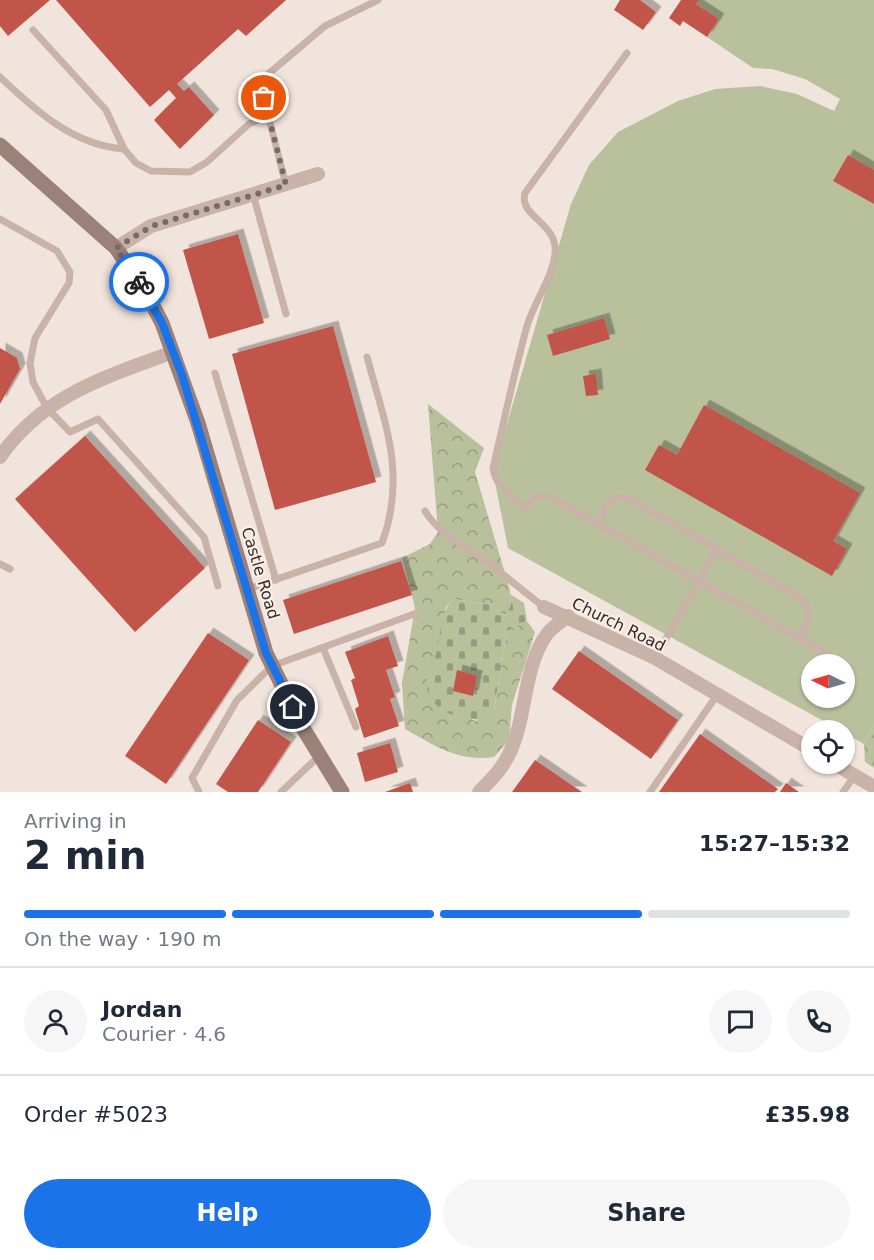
<!DOCTYPE html>
<meta charset="utf-8">
<style>
:root{--surface:#fff;--page:#f6f6f7;--text:#1f2937;--muted:#747a83;--line:#e0e1e3;--accent:#1a73e8}
body{margin:0;font-family:"DejaVu Sans",sans-serif;background:var(--page);color:var(--text);height:100vh;display:flex;flex-direction:column;font-size:22px;white-space:nowrap}
*{box-sizing:border-box;margin:0}
p{font-size:20px;color:var(--muted)}
.icon{flex:none;width:33px;height:33px;fill:none;stroke:currentColor;stroke-width:2;stroke-linecap:round;stroke-linejoin:round}
.map{position:relative;height:792px;overflow:hidden}
.drawer{display:flex;flex-direction:column;background:var(--surface);flex:1}
.drawer>*{flex:none}
.needle{width:39px;rotate:275deg}
.tools{position:absolute;left:801px;top:654px;display:grid;gap:12px}
.tools a{display:grid;place-items:center;width:54px;height:54px;border-radius:50%;background:var(--surface);box-shadow:0 2px 4px #0004;font-size:30px}
.pin{position:absolute;display:grid;place-items:center;width:51px;height:51px;color:#fff;margin:-26px;border:3px solid #fff;border-radius:50%;box-shadow:0 2px 6px #0007}
.courier{position:absolute;display:grid;place-items:center;width:60px;height:60px;margin:-30px;border:4px solid #1a73e8;border-radius:50%;background:#fff;color:#222;box-shadow:0 2px 8px #0007}
.overview em{font-style:normal;font-weight:700}
.overview div{display:flex;flex-direction:column-reverse}
.overview{display:flex;align-items:center;justify-content:space-between;height:102px;padding:0 24px}
h1{font-size:39px;font-weight:700;line-height:45px}
.bar{display:grid;grid-template-columns:repeat(4,1fr);gap:9px 6px;align-content:center;height:72px;padding:0 24px}
.bar i{height:8px;border-radius:4px;background:var(--line)}
.bar .active{background:var(--accent)}
.bar p{grid-column:span 4}
.line{display:flex;align-items:center;gap:15px;padding:0 24px;border-top:2px solid var(--line)}
.line div{flex:1}
.round{display:grid;place-items:center;flex:none;width:63px;height:63px;border-radius:32px;background:var(--page)}
.action{display:flex;gap:12px;margin-top:auto;padding:12px 24px}
.action a{flex:1;height:69px;border-radius:36px;background:var(--accent);color:#fff;font-size:24px;font-weight:700;line-height:69px;text-align:center}
.action a+a{background:var(--page);color:var(--text)}
.map>svg:first-child{display:block}
.green{fill:#b9c09c;fill-rule:evenodd}
.forest{fill:url(#forest-crowns)}
.cemetery{fill:url(#cemetery-stones)}
.building{fill:#c25449;filter:url(#shadow)}
.lines{fill:none;stroke-linecap:round;stroke-linejoin:round}
.service{stroke:#c9b2a8;stroke-width:7}
.minor{stroke:#c9b2a8;stroke-width:14}
.secondary{stroke:#9c8179;stroke-width:15}
.done{stroke:#776b67;stroke-width:6;stroke-dasharray:0 10.8}
.route{stroke:#1a73e8;stroke-width:8}
.labels{text-anchor:middle;stroke-width:4.5;stroke-linejoin:round;paint-order:stroke}
.street-label{font-size:16px;fill:#362a28;stroke:#f9efe8}
</style>
<div class="map">
<svg width="874" height="792" viewBox="0 0 874 792">
<defs>
<pattern id="forest-crowns" width="20" height="18" patternUnits="userSpaceOnUse" patternTransform="scale(1.5)"><rect width="20" height="18" fill="#b9c09c"/><path d="M2 6a3 3 0 1 1 6 0M12 15a3 3 0 1 1 6 0" fill="none" stroke="#979c7f"/></pattern>
<pattern id="cemetery-stones" width="16" height="16" patternUnits="userSpaceOnUse" patternTransform="scale(1.5)"><rect width="16" height="16" fill="#b9c09c"/><path d="M2 7V4a2 2 0 0 1 4 0v3zM10 15v-3a2 2 0 0 1 4 0v3z" fill="#979c7f"/></pattern>
<filter id="shadow"><feDropShadow dx="5.5" dy="-5.5" stdDeviation="0" flood-color="#0004"/></filter>
</defs>
<rect width="100%" height="100%" fill="#f1e4dc"/>
<!-- green -->
<path class="green" d="M699,0H874V724L864,744L845,733L844,730H840L508,548L493,472L571,204L589,165L618,132L678,101L715,89L760,86L797,94L834,111L840,99L805,79L772,69L753,68L707,37L719,19L696,4ZM812,664H844V698H812Z"/>
<!-- forest -->
<g class="forest">
<path d="M428,404L484,448L475,472L510,590L511,605L505,616L493,605L453,599L446,607L437,654L427,680L441,709L476,721L494,710L507,631L527,621L535,632L512,705L509,740L494,757C458,762 435,746 405,729L402,683L415,608L402,558L430,544L438,532Z"/>
<path d="M874,724V768L865,762L864,744Z"/>
</g>
<!-- cemetery -->
<path class="cemetery" d="M510,594L524,603L527,621L507,631L494,710L489,718C466,724 425,711 427,682C428,671 435,661 437,651C441,633 440,613 453,599L493,605L505,616L511,605Z"/>
<!-- building -->
<g class="building">
<path d="M0,0H50L8,36L0,26Z"/>
<path d="M56,0H286L246,36L238,29L177,84L184,91L189,87L214,115L180,149L154,120L176,98L169,90L150,107Z"/>
<path d="M620,0H640L656,12L643,30L614,10Z"/>
<path d="M681,0H699L696,4L719,19L707,37L683,21L680,26L669,18Z"/>
<path d="M848,155L874,170V204L833,181Z"/>
<path d="M238,234L264,323L209,339L183,250Z"/>
<path d="M604,318L610,339L553,356L547,335Z"/>
<path d="M333,326L376,482L275,510L232,354Z"/>
<path d="M0,348L17,358L20,369L0,404Z"/>
<path d="M596,374L598,395L586,396L583,376Z"/>
<path d="M704,405L860,493L833,541L847,549L832,576L645,470L659,445L677,455Z"/>
<path d="M85,436L205,568L135,632L15,499Z"/>
<path d="M401,561L412,595L294,634L283,600Z"/>
<path d="M208,633L249,660L166,784L125,756Z"/>
<path d="M388,636L398,666L386,670L395,697L390,699L399,726L364,738L355,709L359,706L351,680L355,678L345,652Z"/>
<path d="M579,651L678,720L651,759L552,689Z"/>
<path d="M457,670L477,676L473,696L453,691Z"/>
<path d="M258,720L291,742L258,792H228L216,784Z"/>
<path d="M700,734L778,789L775,792H659Z"/>
<path d="M390,743L398,772L365,782L357,753Z"/>
<path d="M535,760L582,792H512Z"/>
<path d="M410,783L413,792H385Z"/>
<path d="M786,783L799,792H780Z"/>
</g>
<g class="lines">
<!-- service -->
<g class="service">
<path d="M33,30L106,110L124,149L136,163L151,171L190,172L207,162L249,124L268,115L286,185"/>
<path d="M627,53L525,193C518,217 559,223 555,254C552,279 534,302 527,326C514,373 504,421 493,468C495,487 513,497 526,508L535,497L549,496L850,667"/>
<path d="M0,77C36,111 73,145 124,149"/>
<path d="M268,115L260,81L325,26L378,0"/>
<path d="M253,194L286,314"/>
<path d="M0,219L57,251L70,272L69,283L35,338L30,363L33,382L47,408L70,432L98,419L204,537L218,586"/>
<path d="M215,373L276,580"/>
<path d="M425,511C439,534 461,543 482,558C503,574 523,591 544,607"/>
<path d="M598,524C605,511 609,493 627,497L803,599C815,612 806,624 799,638"/>
<path d="M0,564L10,569"/>
<path d="M248,589L382,543C407,474 385,424 367,357"/>
<path d="M323,648L356,727"/>
<path d="M655,658L717,549"/>
<path d="M199,792L192,778L237,700L272,666L414,614"/>
<path d="M281,792L319,756"/>
<path d="M650,792L717,695"/>
<path d="M843,792L855,775"/>
</g>
<!-- minor -->
<g class="minor">
<path d="M116,248L151,226L318,174"/>
<path d="M0,457C43,395 106,377 173,352"/>
<path d="M544,607L655,658L812,750"/>
<path d="M835,764L874,787"/>
<path d="M479,792C491,780 503,768 510,752C527,716 523,667 547,634C552,627 561,622 568,616"/>
</g>
<!-- secondary -->
<path class="secondary" d="M0,145L116,248L143,287L162,323L198,423L266,653L303,728L342,792"/>
</g>
<g class="lines">
<!-- done -->
<path class="done" d="M139,282L116,248L152,226L286,185L264,98"/>
<!-- route -->
<path class="route" d="M139,282L162,323L182,375L266,653L293,707"/>
</g>
<g class="labels">
<!-- street labels -->
<g class="street-label">
<text transform="translate(261 573) rotate(73)" y="6">Castle Road</text>
<text transform="translate(619 624) rotate(26)" y="6">Church Road</text>
</g>
</g>
</svg>
<div class="tools">
<a><svg class="needle" viewBox="-14 -14 28 28"><path d="M0-13l5 13h-10z" fill="#e53935"/><path d="M0 13l5-13h-10z" fill="#747a83"/></svg></a>
<a><svg class="icon" aria-label="locate" viewBox="0 0 24 24"><circle cx="12" cy="12" r="6"/><path d="M12 2v4M12 18v4M2 12h4M18 12h4"/></svg></a>
</div>
<div class="pin" style="left:264px;top:98px;background:#ea580c"><svg class="icon" aria-label="bag" viewBox="0 0 24 24"><path d="M5 8h14l-1 12H6zM9 8a3 3 0 0 1 6 0"/></svg></div>
<div class="pin" style="left:293px;top:707px;background:#1f2937"><svg class="icon" aria-label="home" viewBox="0 0 24 24"><path d="M3 11l9-7 9 7M6 9v11h12V9"/></svg></div>
<div class="courier" style="left:139px;top:282px"><svg class="icon" aria-label="bike" viewBox="0 0 24 24"><circle cx="6" cy="16" r="4"/><circle cx="18" cy="16" r="4"/><path d="M6 16l4-8h5l3 8M10 8l3 8H6M13 5h3"/></svg></div>
</div>
<section class="drawer">
<div class="overview"><div><h1>2 min</h1><p>Arriving in</p></div><em>15:27–15:32</em></div>
<div class="bar"><i class="active"></i><i class="active"></i><i class="active"></i><i></i><p>On the way · 190 m</p></div>
<div class="line" style="height:108px"><a class="round"><svg class="icon" aria-label="person" viewBox="0 0 24 24"><circle cx="12" cy="8" r="4"/><path d="M4 21q1-7 8-7t8 7"/></svg></a><div><b>Jordan</b><p>Courier · 4.6</p></div><a class="round"><svg class="icon" aria-label="chat" viewBox="0 0 24 24"><path d="M4 5h16v11H9l-5 4z"/></svg></a><a class="round"><svg class="icon" aria-label="phone" viewBox="0 0 24 24"><path d="M5 4h4l2 5-3 2q2 4 5 5l2-3 5 2v4C11 20 4 13 5 4z"/></svg></a></div>
<div class="line" style="height:78px"><div>Order #5023</div><b>£35.98</b></div>
<div class="action"><a>Help</a><a>Share</a></div>
</section>
